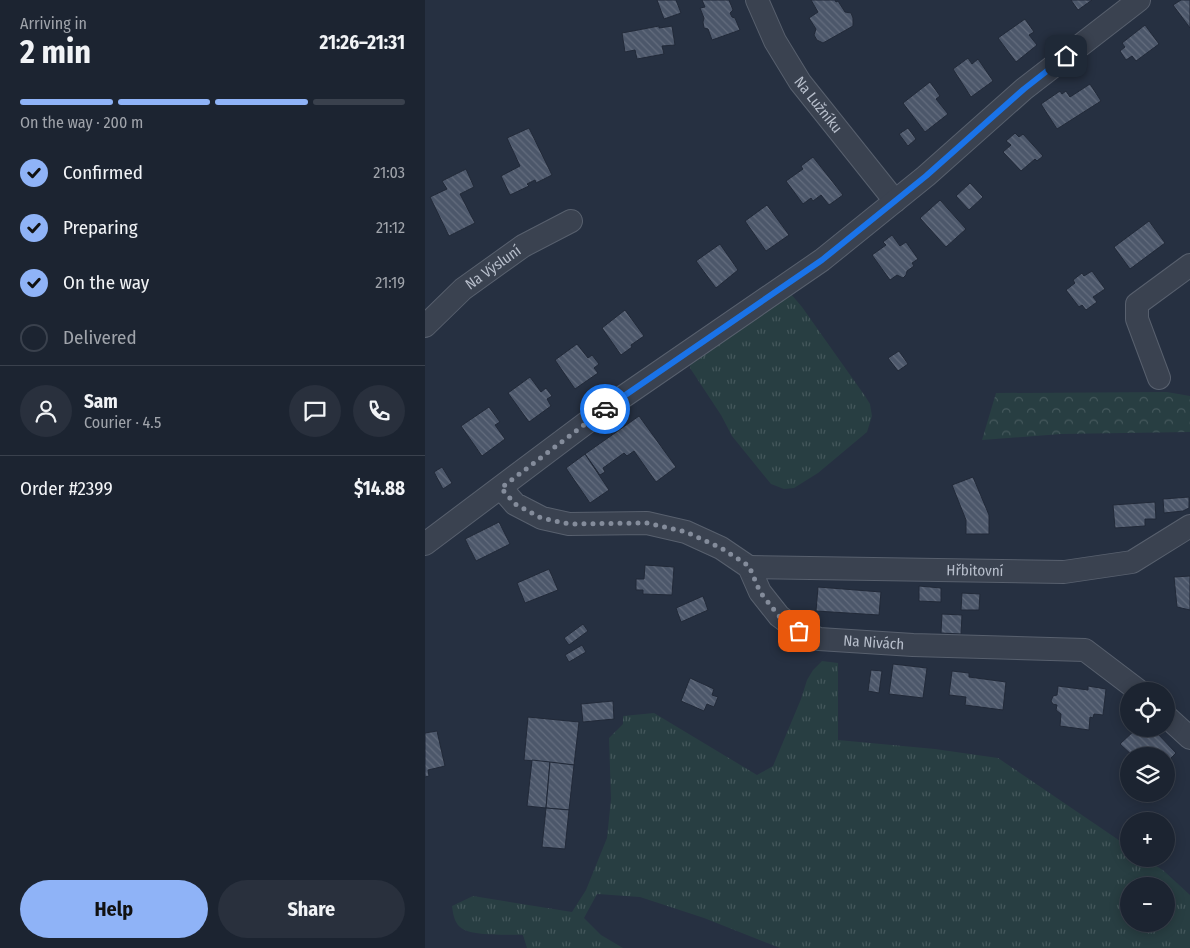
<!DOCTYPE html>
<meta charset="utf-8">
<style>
:root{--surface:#1c2431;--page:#29303d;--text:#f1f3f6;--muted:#a0a4ab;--line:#3a414d;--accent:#8fb3f7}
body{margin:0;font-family:"Fira Sans Condensed",sans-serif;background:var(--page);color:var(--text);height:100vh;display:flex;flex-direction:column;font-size:19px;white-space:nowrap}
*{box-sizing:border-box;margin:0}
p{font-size:16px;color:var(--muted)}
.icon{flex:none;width:28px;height:28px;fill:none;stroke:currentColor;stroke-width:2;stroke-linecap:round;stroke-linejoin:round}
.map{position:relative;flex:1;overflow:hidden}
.sheet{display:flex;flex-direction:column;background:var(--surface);width:425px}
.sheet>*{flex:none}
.tools{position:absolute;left:695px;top:682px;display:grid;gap:10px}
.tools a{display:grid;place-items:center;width:55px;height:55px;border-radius:50%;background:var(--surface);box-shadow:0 2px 12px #0003,0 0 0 1px var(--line);font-size:25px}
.pin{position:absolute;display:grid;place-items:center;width:42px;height:42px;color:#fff;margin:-21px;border-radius:10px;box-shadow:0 2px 8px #0006}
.courier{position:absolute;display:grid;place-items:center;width:50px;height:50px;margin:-25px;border:4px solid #1a73e8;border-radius:50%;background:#fff;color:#222;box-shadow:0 1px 6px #0007}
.head em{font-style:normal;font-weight:700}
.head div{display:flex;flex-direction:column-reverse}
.head{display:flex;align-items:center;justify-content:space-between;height:85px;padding:0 20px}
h1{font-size:32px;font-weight:700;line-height:38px}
.bar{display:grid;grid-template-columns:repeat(4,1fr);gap:8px 5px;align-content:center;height:60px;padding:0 20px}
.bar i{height:6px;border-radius:4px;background:var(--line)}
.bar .active{background:var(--accent)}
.bar p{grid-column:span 4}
.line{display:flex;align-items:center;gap:12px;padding:0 20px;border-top:1px solid var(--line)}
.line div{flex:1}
.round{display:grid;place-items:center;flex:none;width:52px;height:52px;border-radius:26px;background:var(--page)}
ol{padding:0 20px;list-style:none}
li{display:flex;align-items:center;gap:15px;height:55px}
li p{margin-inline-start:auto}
li .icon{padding:5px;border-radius:50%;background:var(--accent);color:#111;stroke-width:4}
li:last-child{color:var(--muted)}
li i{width:28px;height:28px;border:2px solid var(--line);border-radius:50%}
.cta{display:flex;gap:10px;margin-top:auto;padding:10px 20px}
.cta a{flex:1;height:58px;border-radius:30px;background:var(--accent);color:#111;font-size:20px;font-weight:700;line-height:58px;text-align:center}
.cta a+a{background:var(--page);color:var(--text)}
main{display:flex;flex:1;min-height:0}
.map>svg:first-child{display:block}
.grass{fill:url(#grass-tufts);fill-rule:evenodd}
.forest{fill:url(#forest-crowns)}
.building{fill:url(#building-back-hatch);stroke:#212938}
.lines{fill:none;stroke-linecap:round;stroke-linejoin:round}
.street-casing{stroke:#58606e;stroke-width:24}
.street{stroke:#3a4250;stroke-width:22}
.done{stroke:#848c9b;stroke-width:5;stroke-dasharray:0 9}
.route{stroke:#1a73e8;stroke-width:6}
.labels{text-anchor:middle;stroke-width:4.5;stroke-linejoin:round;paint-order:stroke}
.street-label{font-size:15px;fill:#b7becb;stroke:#1f2736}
</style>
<main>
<section class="sheet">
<div class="head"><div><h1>2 min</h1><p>Arriving in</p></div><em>21:26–21:31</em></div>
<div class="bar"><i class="active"></i><i class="active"></i><i class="active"></i><i></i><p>On the way · 200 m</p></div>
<ol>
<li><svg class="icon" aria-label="check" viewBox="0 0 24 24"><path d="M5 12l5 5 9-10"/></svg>Confirmed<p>21:03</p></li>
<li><svg class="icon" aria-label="check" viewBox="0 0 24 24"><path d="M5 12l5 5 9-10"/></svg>Preparing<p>21:12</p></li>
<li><svg class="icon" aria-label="check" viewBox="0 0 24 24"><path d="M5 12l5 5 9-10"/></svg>On the way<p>21:19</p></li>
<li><i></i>Delivered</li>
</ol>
<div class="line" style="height:90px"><a class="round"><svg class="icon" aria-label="person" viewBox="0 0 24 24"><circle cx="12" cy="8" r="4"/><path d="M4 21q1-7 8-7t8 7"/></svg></a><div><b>Sam</b><p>Courier · 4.5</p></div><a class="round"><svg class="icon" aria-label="chat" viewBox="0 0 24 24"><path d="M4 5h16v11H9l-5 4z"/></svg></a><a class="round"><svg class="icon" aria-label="phone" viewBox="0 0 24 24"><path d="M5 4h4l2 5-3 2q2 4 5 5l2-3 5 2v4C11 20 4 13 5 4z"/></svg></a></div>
<div class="line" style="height:65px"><div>Order #2399</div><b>$14.88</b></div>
<div class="cta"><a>Help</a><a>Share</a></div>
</section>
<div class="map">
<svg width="765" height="948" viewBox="0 0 765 948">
<defs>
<pattern id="grass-tufts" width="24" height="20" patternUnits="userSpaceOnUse" patternTransform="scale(1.25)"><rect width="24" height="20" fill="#283e42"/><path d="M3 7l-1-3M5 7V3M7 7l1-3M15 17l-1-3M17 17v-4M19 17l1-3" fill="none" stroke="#45585c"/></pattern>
<pattern id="forest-crowns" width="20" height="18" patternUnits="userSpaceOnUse" patternTransform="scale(1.25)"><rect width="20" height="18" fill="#283e42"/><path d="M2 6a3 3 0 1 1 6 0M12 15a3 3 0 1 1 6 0" fill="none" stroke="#45585c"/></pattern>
<pattern id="building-back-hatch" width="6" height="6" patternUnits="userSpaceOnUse" patternTransform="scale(1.25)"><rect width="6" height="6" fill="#4c576a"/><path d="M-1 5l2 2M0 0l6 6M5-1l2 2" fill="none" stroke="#646d7e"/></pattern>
</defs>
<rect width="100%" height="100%" fill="#263041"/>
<!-- grass -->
<g class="grass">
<path d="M366,294L377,307L440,396L445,404L447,416L442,432L393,473L369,488L359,489L346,484L307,436L296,415L265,368V363Z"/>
<path d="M397,661L413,663V740L510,749L573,758L704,847V859H721L739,871L765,895V948H355L279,918L215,897L172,894L159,918L176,935L198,948H102L98,935C83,934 45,937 35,927C29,922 28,913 27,906L48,896L147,912L161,890L182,838L186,799L184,738L198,724V716L229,713L332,775L348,766L376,699L382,680L388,670ZM704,886H741V924H704Z"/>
</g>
<!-- forest -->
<path class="forest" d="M742,392L765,396V432L636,434L557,440L571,393Z"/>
<!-- building -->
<g class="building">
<path d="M232,0H251L256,13L239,19Z"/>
<path d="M277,0H304L308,10L305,13L307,17L310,18L315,30L287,40L283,29L279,28L278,22L279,18L275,8L280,7Z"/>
<path d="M386,0H410L411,2L413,1L420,12L426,13L428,18V26L398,43L392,40L389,35L391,29L384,18L393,12Z"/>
<path d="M646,0H667L653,10Z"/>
<path d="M756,0H765V28L748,5Z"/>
<path d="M600,19L609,32L604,35L612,45L591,62L573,38Z"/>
<path d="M720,25L734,44L711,61L707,56L701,60L695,51L700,47L697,43Z"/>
<path d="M234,26V28L247,26L250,45L237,46L239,54L212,59L210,50L200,52L197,33Z"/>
<path d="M543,58L547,64L553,59L568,81L546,97L528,69Z"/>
<path d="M505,82L515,96L511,99L523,114L500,132L478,103Z"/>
<path d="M665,84L676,101L632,129L616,104L635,91L637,94L641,91L645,97Z"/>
<path d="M104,128L127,175L111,183L110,180L102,184L104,186L85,195L76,176L95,166L82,138Z"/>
<path d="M483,128L491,139L483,146L474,134Z"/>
<path d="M590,133L594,137L598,134L618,156L612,161L610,159L596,171L578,152L586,145L581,141Z"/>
<path d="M388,157L418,195L404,205L396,195L388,201L386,198L378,204L361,181L378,169L376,166Z"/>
<path d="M41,169L49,187L35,194L50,223L24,236L5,197L22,189L17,181Z"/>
<path d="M545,183L558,197L544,210L531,196Z"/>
<path d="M515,200L541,229L521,247L495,218Z"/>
<path d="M342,205L364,235L341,251L320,221Z"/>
<path d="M724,221L740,243L705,269L689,247Z"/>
<path d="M467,235L475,246L481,242L493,259L487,263L489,266L482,271L481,275L478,278L472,275L465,280L447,255L461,245L458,242Z"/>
<path d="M295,244L313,270L291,288L271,261Z"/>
<path d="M667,271L680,289L668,297L672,302L661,310L657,305L654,307L641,290L650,283L648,280L657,273L659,276Z"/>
<path d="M200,310L219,336L206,345L207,347L196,355L177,328Z"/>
<path d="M152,344L163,358L167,355L174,364L169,368L173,373L150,389L130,360Z"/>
<path d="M474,351L483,364L473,371L463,358Z"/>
<path d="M105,377L116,392L121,388L127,396L122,399L126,406L104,422L83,393Z"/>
<path d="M64,407L75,422L70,425L80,439L57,456L36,426Z"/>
<path d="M214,416L251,467L231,482L209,451L202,456L199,453L178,468L180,472L175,475L160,454Z"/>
<path d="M160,454L184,490L165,503L141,468Z"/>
<path d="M17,467L27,483L18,489L9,472Z"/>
<path d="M548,477L564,515V534H541V520L527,485Z"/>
<path d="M764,497V508L758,511L739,513L738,499Z"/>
<path d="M730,502L731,519H720V526L690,528L688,505Z"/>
<path d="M74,522L85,544L51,561L40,539Z"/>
<path d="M220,565L249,567L247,595L218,594V590H211V579H219Z"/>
<path d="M124,569L133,590L100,603L92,583Z"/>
<path d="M765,576V610L752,607L749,577Z"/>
<path d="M494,586L516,588V602L494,601Z"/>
<path d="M393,587L456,592L454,615L391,611Z"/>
<path d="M537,593L555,594L554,610H536Z"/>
<path d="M278,596L283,610L256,622L251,608Z"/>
<path d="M517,614L537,615L536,634L516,633Z"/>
<path d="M158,624L163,631L144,645L139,638Z"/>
<path d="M157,645L161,652L144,662L140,655Z"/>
<path d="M468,664L502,668L498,698L464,694Z"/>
<path d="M446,670L457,671L454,693L443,691Z"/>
<path d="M527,671L544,673V677L581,682L578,710L540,705L541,697L524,695Z"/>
<path d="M265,678L289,689L287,695L293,697L289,707L282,704L279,711L256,701Z"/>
<path d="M633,686L663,690V686L681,689L678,715L669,714L668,718L665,717L664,730L635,726L636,714L631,710L632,705L628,704L626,701L628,696L632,695Z"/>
<path d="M188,701L189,719L158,722L156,704Z"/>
<path d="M103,717L154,722L149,765L99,760Z"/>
<path d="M711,729H722L729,735L731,732L751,753L746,758V763L743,766H741V756H718L716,755L715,756H708L695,744Z"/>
<path d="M12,731L20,766L3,770L4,776L0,777V733Z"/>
<path d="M107,760L125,762L121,808L102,806Z"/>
<path d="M125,762L149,765L144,810L121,808Z"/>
<path d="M121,808L144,810L140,849L117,847Z"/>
</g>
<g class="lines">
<!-- street casing -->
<g class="street-casing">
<g id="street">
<path id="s1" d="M332,0L350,41L375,82L470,201"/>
<path id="s2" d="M0,326L38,289L98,246L146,221"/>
<path d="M734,378L712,319V304L765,265"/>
<path id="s3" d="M76,488L90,504L117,518L144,524L222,523L261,532L296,548L324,567L335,592L354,616L374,631L394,639L488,645L660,650L714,691"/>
<path d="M0,544L173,414L397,260L501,176L599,89L714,0"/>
<path id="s4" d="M324,567L639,572L707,562L765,526"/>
<path d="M741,716L765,738"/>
</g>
</g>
<!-- street -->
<use href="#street" class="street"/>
</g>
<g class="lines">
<!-- done -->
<path class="done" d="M180,409L76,488L90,504L116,518L144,524L222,523L261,532L296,548L324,566L335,592L354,616L374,631"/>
<!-- route -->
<path class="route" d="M180,409L397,260L501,176L599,89L641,56"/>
</g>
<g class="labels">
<!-- street labels -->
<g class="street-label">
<text dy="5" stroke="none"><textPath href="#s1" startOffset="122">Na Lužníku</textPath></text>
<text dy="5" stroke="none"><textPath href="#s2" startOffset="90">Na Výsluní</textPath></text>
<text dy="5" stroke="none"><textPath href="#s4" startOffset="226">Hřbitovní</textPath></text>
<text dy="5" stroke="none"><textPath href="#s3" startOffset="429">Na Nivách</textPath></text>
</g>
</g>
</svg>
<div class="tools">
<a><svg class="icon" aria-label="locate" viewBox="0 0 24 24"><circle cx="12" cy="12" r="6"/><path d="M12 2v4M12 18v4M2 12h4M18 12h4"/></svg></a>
<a><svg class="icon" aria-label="layers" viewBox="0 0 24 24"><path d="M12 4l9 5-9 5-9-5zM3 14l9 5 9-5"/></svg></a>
<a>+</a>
<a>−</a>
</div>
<div class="pin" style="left:374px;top:631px;background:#ea580c"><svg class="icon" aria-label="bag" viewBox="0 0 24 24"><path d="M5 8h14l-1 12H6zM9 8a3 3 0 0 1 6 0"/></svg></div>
<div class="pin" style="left:641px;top:56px;background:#1f2937"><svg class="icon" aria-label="home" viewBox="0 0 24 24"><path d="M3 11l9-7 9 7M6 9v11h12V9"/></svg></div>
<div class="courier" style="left:180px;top:409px"><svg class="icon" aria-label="car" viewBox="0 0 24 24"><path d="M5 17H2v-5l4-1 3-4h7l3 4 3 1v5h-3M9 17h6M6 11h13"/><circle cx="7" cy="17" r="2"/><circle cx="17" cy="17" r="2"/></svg></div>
</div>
</main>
